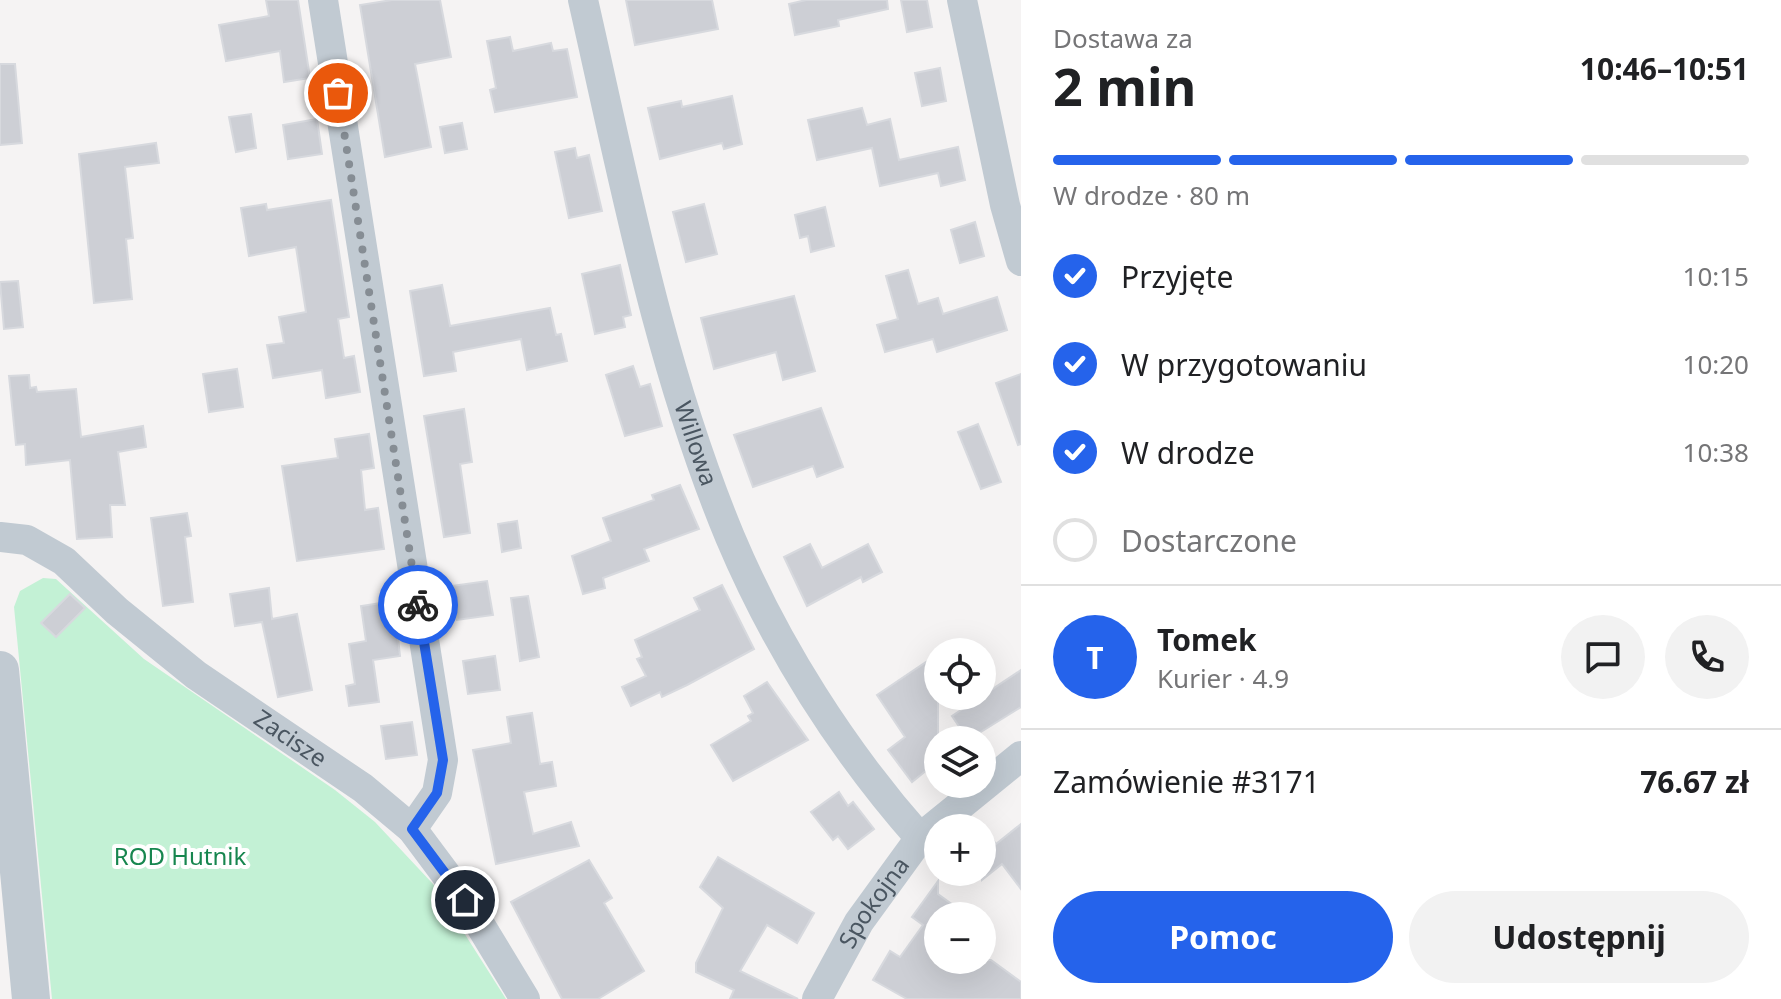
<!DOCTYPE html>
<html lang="pl">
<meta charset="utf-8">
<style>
:root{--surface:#fff;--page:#f2f2f2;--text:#202124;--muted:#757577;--line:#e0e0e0;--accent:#2563eb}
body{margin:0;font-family:"Noto Sans",sans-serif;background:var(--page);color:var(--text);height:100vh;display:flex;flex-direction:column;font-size:30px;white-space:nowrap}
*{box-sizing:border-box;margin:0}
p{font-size:26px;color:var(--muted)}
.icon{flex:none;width:44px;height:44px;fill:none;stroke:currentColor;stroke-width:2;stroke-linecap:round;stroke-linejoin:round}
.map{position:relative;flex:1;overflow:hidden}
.panel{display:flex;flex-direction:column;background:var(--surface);width:760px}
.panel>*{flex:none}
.tools{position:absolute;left:924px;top:638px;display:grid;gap:16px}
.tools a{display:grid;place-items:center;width:72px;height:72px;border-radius:50%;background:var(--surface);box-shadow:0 8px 32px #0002;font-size:40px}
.pin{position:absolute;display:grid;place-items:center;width:68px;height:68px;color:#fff;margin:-34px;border:4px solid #fff;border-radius:50%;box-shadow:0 2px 8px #0007}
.courier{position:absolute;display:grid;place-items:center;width:80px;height:80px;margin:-40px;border:6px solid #2563eb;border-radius:50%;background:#fff;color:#222;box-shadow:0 2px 10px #0007}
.head em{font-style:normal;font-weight:700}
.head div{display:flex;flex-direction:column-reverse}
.head{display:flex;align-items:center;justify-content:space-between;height:136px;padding:0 32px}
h1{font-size:52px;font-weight:700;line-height:60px}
.bar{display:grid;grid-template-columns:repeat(4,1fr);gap:12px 8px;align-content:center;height:96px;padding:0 32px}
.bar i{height:10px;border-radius:6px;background:var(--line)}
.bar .active{background:var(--accent)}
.bar p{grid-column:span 4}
.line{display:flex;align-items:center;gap:20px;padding:0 32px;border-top:2px solid var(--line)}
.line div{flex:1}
.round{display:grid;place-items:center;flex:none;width:84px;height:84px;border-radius:42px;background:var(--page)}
ol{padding:0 32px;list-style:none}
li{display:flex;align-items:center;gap:24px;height:88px}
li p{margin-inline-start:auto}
li .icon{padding:8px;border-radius:50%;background:var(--accent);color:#fff;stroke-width:4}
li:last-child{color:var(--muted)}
li i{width:44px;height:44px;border:4px solid var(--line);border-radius:50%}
.primary-button{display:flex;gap:16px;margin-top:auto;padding:16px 32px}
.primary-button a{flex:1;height:92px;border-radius:48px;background:var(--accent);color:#fff;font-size:32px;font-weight:700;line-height:92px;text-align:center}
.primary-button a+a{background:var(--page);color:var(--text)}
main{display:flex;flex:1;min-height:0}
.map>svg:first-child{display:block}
.green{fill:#c3f1d5}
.building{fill:#cdcfd5;stroke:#d7d9de;stroke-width:2}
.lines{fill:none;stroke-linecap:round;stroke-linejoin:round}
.minor{stroke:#c1cad2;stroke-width:30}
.tertiary{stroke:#c1cad2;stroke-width:38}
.done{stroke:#868d94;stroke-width:8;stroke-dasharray:0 14.4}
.route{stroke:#2563eb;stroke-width:10}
.labels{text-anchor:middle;stroke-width:8;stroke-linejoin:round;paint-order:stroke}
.street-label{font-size:24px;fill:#4a5661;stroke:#fff}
.park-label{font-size:24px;fill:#17864f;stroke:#fff}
</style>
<main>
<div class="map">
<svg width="1021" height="999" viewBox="0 0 1021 999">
<rect width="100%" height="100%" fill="#f5f3f3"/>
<!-- green -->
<path class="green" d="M43,578L56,579L144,659L335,790L375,822L433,884L506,999H52L14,607L20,591Z"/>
<!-- building -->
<g class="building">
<path d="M266,0H298L310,78L284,82L280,51L226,61L219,25L269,16Z"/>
<path d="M392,0H440L451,57L415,64L431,147L385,157L360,5Z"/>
<path d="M626,0H712L718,29L635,45Z"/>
<path d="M806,0H887L888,9L838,20L839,26L795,35L789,4Z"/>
<path d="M901,0H927L932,27L907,32Z"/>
<path d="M510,37L513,51L551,43L553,51L567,49L577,97L495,112L490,90L496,88L487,41Z"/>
<path d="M0,64H15L22,143L0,145Z"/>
<path d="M940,68L946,101L922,106L915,73Z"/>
<path d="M732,96L742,144L724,149L722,143L660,159L648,108L681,101L682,107Z"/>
<path d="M862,108L867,125L890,119L899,160L958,147L965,180L941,186L938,173L880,186L872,148L817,160L808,120Z"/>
<path d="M251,114L256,148L236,152L229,117Z"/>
<path d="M317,119L322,154L288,159L283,125Z"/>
<path d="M462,123L467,149L445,153L440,127Z"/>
<path d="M156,143L159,163L125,167L133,238L126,239L132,299L94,303L79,154Z"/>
<path d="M575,148L577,158L589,155L602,211L569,218L555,152Z"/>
<path d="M331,200L349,317L338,319L344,358L354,356L360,392L326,398L322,370L273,378L267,345L284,343L279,317L306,312L296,247L249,256L241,208L266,204L267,210Z"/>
<path d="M704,204L717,254L686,262L673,212Z"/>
<path d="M825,207L834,246L811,252L808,236L800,238L795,215Z"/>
<path d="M975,222L984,256L960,263L951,230Z"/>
<path d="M620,265L631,315L623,317L625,327L595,334L582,274Z"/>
<path d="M908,270L918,304L938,298L943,314L997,297L1007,330L937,352L933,339L885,352L877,325L898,319L886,276Z"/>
<path d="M18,281L23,327L4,329L0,282Z"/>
<path d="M442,285L450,326L550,308L556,335L561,334L567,361L527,370L521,339L453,352L456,371L424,376L410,291Z"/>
<path d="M794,296L815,371L783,380L776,352L714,369L701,318Z"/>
<path d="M633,366L640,387L650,384L662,426L625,436L606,375Z"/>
<path d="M237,369L243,407L209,412L203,374Z"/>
<path d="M1021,374V444L1018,445L996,383Z"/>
<path d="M29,375L30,388L36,387L37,392L76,389L81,437L143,426L146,447L118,452L125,505H110L112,537L77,539L70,460L26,465L25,444L16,445L9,376Z"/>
<path d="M821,408L843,467L817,477L813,466L753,487L734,435Z"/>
<path d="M464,409L472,462L460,464L470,533L444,537L424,416Z"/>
<path d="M978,424L1001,482L981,489L958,432Z"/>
<path d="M369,434L374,468L361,470L365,510L378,508L384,549L297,561L282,466L338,458L335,439Z"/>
<path d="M680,485L699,529L644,549L649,561L603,578L605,588L583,594L572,556L611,541L603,518L654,500L652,495Z"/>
<path d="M187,513L191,536L185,537L193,602L163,606L151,518Z"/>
<path d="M517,521L521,548L502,552L498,524Z"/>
<path d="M810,544L822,568L868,544L882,572L863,582L861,577L807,606L784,557Z"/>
<path d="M487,581L493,615L457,620L451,586Z"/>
<path d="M722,585L754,649L687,685L662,697L660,692L631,706L622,687L646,676L637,659L642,657L635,640L700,610L694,598Z"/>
<path d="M269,588L272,619L297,614L312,690L278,697L262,622L235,626L230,594Z"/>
<path d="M70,594L85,608L56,637L41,623Z"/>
<path d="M528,596L539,657L520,661L511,598Z"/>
<path d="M394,601L400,656L373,660L379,702L349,706L346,686L355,684L349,644L366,641L361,606Z"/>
<path d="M938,654V761L912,782L888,750L905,737L877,695Z"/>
<path d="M495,656L500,690L468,694L463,661Z"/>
<path d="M1021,670V707L968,740L952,716Z"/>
<path d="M767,682L808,740L733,781L711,745L751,721L748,716L753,713L744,696Z"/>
<path d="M532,713L540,764L552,762L556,786L524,792L533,834L571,822L579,846L496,864L473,750L511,743L507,717Z"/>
<path d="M412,722L417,755L386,759L381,726Z"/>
<path d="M839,792L848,806L853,802L874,829L848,849L838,836L833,840L811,812Z"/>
<path d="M1021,824V889L1002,864L982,880V825L996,844Z"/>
<path d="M718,857L814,913L797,943L767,925L740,971L798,999H730L734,990L696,972V963L723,908L700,887Z"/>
<path d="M589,860L612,898L604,903L644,971L598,999H562L511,902Z"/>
<path d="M938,881V894L968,916H938V960H991L1021,982V999H907L873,980L890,951L900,957L923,925L912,917Z"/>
</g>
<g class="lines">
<!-- minor -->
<g class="minor">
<path d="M323,0L443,760L437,793L412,829"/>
<path id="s1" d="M583,0C624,180 659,366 730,537C776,646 842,750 920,838"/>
<path d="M962,0L1005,205L1021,261"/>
<path id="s2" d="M0,537L27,540L64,561L117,611L196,675L363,788L412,829L465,900L525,999"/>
<path id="s3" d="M817,999L859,922L920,838L1021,756"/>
</g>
<!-- tertiary -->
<path class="tertiary" d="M0,670L31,999"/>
</g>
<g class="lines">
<!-- done -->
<path class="done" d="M338,93L418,605"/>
<!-- route -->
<path class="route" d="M418,605L443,760L437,793L412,829L465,900"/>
</g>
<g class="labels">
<!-- street labels -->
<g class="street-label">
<text dy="8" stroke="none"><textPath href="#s1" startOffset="458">Willowa</textPath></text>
<text dy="8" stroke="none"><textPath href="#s2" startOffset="358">Zacisze</textPath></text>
<text dy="8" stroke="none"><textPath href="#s3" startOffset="112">Spokojna</textPath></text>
</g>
<!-- park labels -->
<g class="park-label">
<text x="180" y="865">ROD Hutnik</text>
</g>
</g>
</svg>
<div class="tools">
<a><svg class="icon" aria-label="locate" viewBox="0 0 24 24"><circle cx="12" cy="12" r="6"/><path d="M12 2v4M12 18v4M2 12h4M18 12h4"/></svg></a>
<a><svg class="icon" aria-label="layers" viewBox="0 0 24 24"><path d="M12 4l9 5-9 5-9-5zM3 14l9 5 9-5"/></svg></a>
<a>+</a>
<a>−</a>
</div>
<div class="pin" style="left:338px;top:93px;background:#ea580c"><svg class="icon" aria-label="bag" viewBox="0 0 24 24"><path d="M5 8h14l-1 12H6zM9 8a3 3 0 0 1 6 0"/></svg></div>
<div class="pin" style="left:465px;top:900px;background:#1f2937"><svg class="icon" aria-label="home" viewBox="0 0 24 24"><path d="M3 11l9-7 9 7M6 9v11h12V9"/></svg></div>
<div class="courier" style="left:418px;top:605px"><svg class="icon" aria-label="bike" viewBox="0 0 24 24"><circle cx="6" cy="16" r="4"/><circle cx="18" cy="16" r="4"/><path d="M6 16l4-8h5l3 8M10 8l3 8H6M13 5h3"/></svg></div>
</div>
<section class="panel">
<div class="head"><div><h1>2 min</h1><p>Dostawa za</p></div><em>10:46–10:51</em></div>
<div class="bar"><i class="active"></i><i class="active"></i><i class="active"></i><i></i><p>W drodze · 80 m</p></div>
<ol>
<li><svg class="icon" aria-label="check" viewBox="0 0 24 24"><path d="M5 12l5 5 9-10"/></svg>Przyjęte<p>10:15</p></li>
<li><svg class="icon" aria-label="check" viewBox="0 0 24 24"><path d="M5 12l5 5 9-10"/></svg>W przygotowaniu<p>10:20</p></li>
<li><svg class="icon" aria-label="check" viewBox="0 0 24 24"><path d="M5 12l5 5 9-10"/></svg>W drodze<p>10:38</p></li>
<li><i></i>Dostarczone</li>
</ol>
<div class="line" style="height:144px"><b class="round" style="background:var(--accent);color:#fff">T</b><div><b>Tomek</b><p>Kurier · 4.9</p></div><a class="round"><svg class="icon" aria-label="chat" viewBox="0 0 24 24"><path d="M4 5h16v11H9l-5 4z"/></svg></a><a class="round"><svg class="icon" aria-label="phone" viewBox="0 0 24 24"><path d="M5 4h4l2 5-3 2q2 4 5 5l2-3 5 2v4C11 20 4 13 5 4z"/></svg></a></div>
<div class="line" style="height:104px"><div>Zamówienie #3171</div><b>76.67 zł</b></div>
<div class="primary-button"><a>Pomoc</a><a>Udostępnij</a></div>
</section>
</main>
